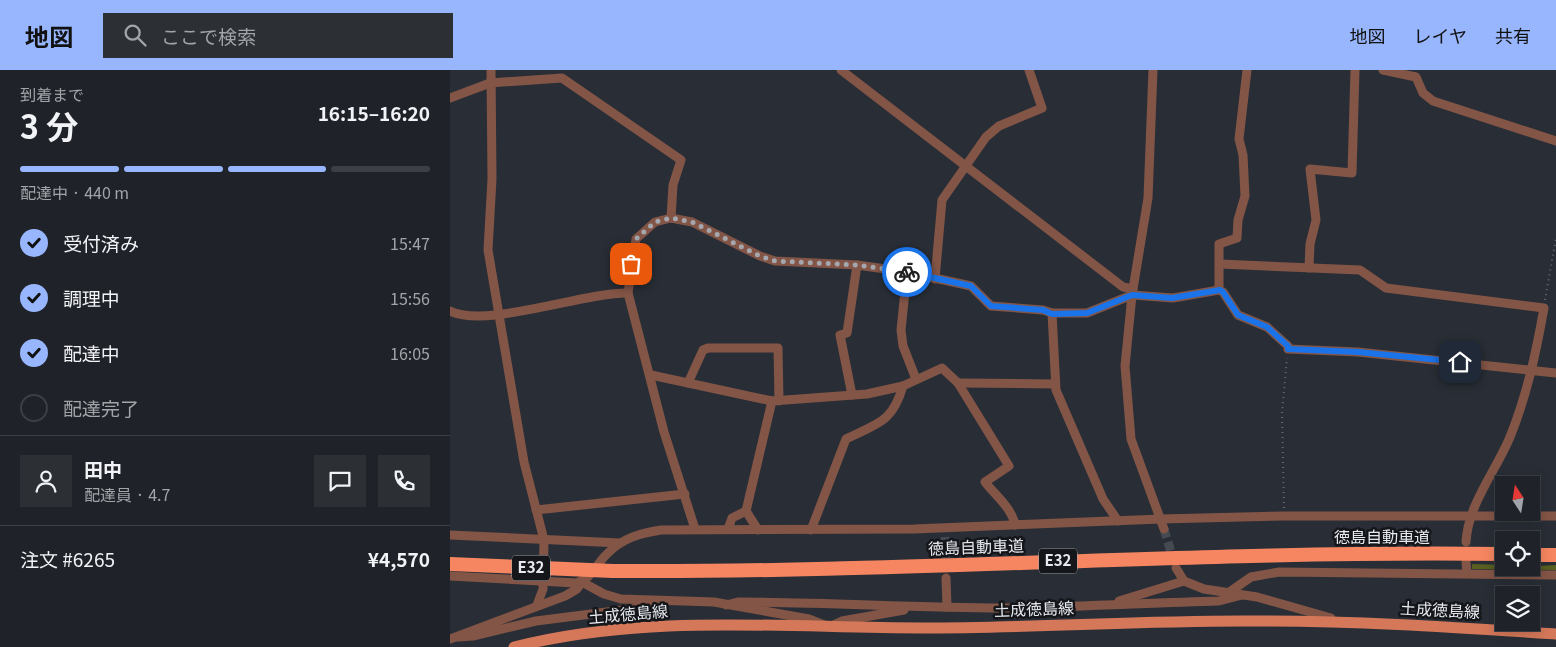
<!DOCTYPE html>
<html lang="ja">
<meta charset="utf-8">
<style>
:root{--surface:#1f2228;--page:#2c2f34;--text:#f1f3f6;--muted:#a1a4a8;--line:#3c3f45;--accent:#97b6fd}
body{margin:0;font-family:Georgia,"Noto Sans JP",serif;background:var(--page);color:var(--text);height:100vh;display:flex;flex-direction:column;font-size:19px;white-space:nowrap}
*{box-sizing:border-box;margin:0}
p{font-size:16px;color:var(--muted)}
.icon{flex:none;width:28px;height:28px;fill:none;stroke:currentColor;stroke-width:2;stroke-linecap:round;stroke-linejoin:round}
.map{position:relative;flex:1;overflow:hidden}
.panel{display:flex;flex-direction:column;background:var(--surface);width:450px}
.panel>*{flex:none}
.needle{width:32px;rotate:348deg}
.controls{position:absolute;left:1045px;top:406px;display:grid;gap:10px}
.controls a{display:grid;place-items:center;width:45px;height:45px;border-radius:0px;background:var(--surface);box-shadow:0 2px 12px #0003,0 0 0 1px var(--line);font-size:25px}
.pin{position:absolute;display:grid;place-items:center;width:42px;height:42px;color:#fff;margin:-21px;border-radius:10px;box-shadow:0 2px 8px #0006}
.courier{position:absolute;display:grid;place-items:center;width:50px;height:50px;margin:-25px;border:4px solid #1a73e8;border-radius:50%;background:#fff;color:#222;box-shadow:0 1px 6px #0007}
.headline em{font-style:normal;font-weight:700}
.headline div{display:flex;flex-direction:column-reverse}
.headline{display:flex;align-items:center;justify-content:space-between;height:85px;padding:0 20px}
h1{font-size:32px;font-weight:700;line-height:38px}
.bar{display:grid;grid-template-columns:repeat(4,1fr);gap:8px 5px;align-content:center;height:60px;padding:0 20px}
.bar i{height:6px;border-radius:4px;background:var(--line)}
.bar .selected{background:var(--accent)}
.bar p{grid-column:span 4}
.line{display:flex;align-items:center;gap:12px;padding:0 20px;border-top:1px solid var(--line)}
.line div{flex:1}
.round{display:grid;place-items:center;flex:none;width:52px;height:52px;border-radius:0px;background:var(--page)}
ol{padding:0 20px;list-style:none}
li{display:flex;align-items:center;gap:15px;height:55px}
li p{margin-inline-start:auto}
li .icon{padding:5px;border-radius:50%;background:var(--accent);color:#111;stroke-width:4}
li:last-child{color:var(--muted)}
li i{width:28px;height:28px;border:2px solid var(--line);border-radius:50%}
header{display:flex;align-items:center;gap:30px;box-sizing:border-box;height:70px;padding:0 25px;background:var(--accent);color:#111}
header strong{font-size:24px}
nav{display:flex;gap:28px;margin-inline-start:auto;font-size:18px}
.search{width:350px;height:45px;background:var(--page);display:flex;align-items:center;gap:12px;box-sizing:border-box;padding:0 18px;border-radius:0px;color:var(--muted);font-size:19px}
main{display:flex;flex:1;min-height:0}
.map>svg:first-child{display:block}
.forest{fill:#585f20}
.lines{fill:none;stroke-linecap:round;stroke-linejoin:round}
.minor-tunnel{stroke:#454a52;stroke-width:9;stroke-dasharray:9 4.5;stroke-linecap:butt}
.path{stroke:#666a72;stroke-width:2;stroke-dasharray:1 4;stroke-linecap:butt}
.minor{stroke:#835546;stroke-width:9}
.major{stroke:#d5785a;stroke-width:11}
.highway{stroke:#f68661;stroke-width:14}
.highway-bridge{stroke:#f68661;stroke-width:14}
.done{stroke:#a4a8ae;stroke-width:5;stroke-dasharray:0 9}
.route{stroke:#1a73e8;stroke-width:6}
.labels{text-anchor:middle;stroke-width:5;stroke-linejoin:round;paint-order:stroke}
.shield{fill:#14161a;stroke:#a7aaaf;stroke-width:1}
.shield-label{font-size:15px;font-weight:bold;fill:#e6e9ef}
.street-label{font-size:16px;fill:#e6e9ef;stroke:#14161a}
</style>
<header>
<strong>地図</strong>
<div class="search"><svg class="icon" aria-label="search" viewBox="0 0 24 24"><circle cx="10" cy="10" r="6"/><path d="M15 15l6 6"/></svg>ここで検索</div>
<nav><a>地図</a><a>レイヤ</a><a>共有</a></nav>
</header>
<main>
<section class="panel">
<div class="headline"><div><h1>3 分</h1><p>到着まで</p></div><em>16:15–16:20</em></div>
<div class="bar"><i class="selected"></i><i class="selected"></i><i class="selected"></i><i></i><p>配達中 · 440 m</p></div>
<ol>
<li><svg class="icon" aria-label="check" viewBox="0 0 24 24"><path d="M5 12l5 5 9-10"/></svg>受付済み<p>15:47</p></li>
<li><svg class="icon" aria-label="check" viewBox="0 0 24 24"><path d="M5 12l5 5 9-10"/></svg>調理中<p>15:56</p></li>
<li><svg class="icon" aria-label="check" viewBox="0 0 24 24"><path d="M5 12l5 5 9-10"/></svg>配達中<p>16:05</p></li>
<li><i></i>配達完了</li>
</ol>
<div class="line" style="height:90px"><a class="round"><svg class="icon" aria-label="person" viewBox="0 0 24 24"><circle cx="12" cy="8" r="4"/><path d="M4 21q1-7 8-7t8 7"/></svg></a><div><b>田中</b><p>配達員 · 4.7</p></div><a class="round"><svg class="icon" aria-label="chat" viewBox="0 0 24 24"><path d="M4 5h16v11H9l-5 4z"/></svg></a><a class="round"><svg class="icon" aria-label="phone" viewBox="0 0 24 24"><path d="M5 4h4l2 5-3 2q2 4 5 5l2-3 5 2v4C11 20 4 13 5 4z"/></svg></a></div>
<div class="line" style="height:65px"><div>注文 #6265</div><b>¥4,570</b></div>
</section>
<div class="map">
<svg width="1106" height="577" viewBox="0 0 1106 577">
<rect width="100%" height="100%" fill="#292e36"/>
<!-- forest -->
<path class="forest" d="M1022,494L1054,495V498L1106,495V500L1022,499Z"/>
<g class="lines">
<!-- minor-tunnel -->
<g class="minor-tunnel">
<path d="M714,459L724,492"/>
<path d="M495,467L496,499"/>
</g>
<!-- path -->
<g class="path">
<path d="M1095,230L1106,168"/>
<path d="M834,438L832,343L837,288"/>
</g>
<!-- minor -->
<g class="minor">
<path d="M41,0L42,109L38,180L74,392L94,470L93,519L87,535"/>
<path d="M391,0L673,217L683,219"/>
<path d="M703,0L698,128L682,225L675,296L681,369L714,459"/>
<path d="M933,0L966,7L973,23L983,31L1106,71"/>
<path d="M0,28L40,13L112,8L231,90L223,115L221,148"/>
<path d="M770,194L910,200L936,218L1094,238C1086,283 1077,325 1060,367C1046,401 1018,434 1016,472"/>
<path d="M859,198L860,174L866,150L860,99L902,103L905,0"/>
<path d="M457,202L451,260L453,276L466,309"/>
<path d="M485,209L492,130L536,67L549,56L592,38L579,0"/>
<path d="M769,220V174L787,168L788,150L795,126L793,85L789,69L797,0"/>
<path d="M0,241C36,259 135,222 178,223"/>
<path d="M602,243L606,320L653,429L668,451"/>
<path d="M201,305L322,331L417,324L453,316L492,298L508,313L559,396L535,412C545,425 562,438 565,455"/>
<path d="M238,313L253,280L258,278H328L329,331"/>
<path d="M508,313L605,314"/>
<path d="M402,325L390,265L397,263L407,195"/>
<path d="M86,440L235,424"/>
<path d="M296,441L308,460"/>
<path d="M245,459L214,362L178,223L186,169L205,152L221,148L242,152L310,186L325,191L407,195L457,202L521,216L541,236L593,240L602,243H637L682,225L723,228L769,220L773,222L788,245L817,257L838,276V279L908,282L1106,303"/>
<path d="M278,459L282,448L296,441L322,331"/>
<path d="M361,460L396,369C428,353 442,353 453,316"/>
<path d="M0,465L170,473"/>
<path d="M1016,492L1017,503"/>
<path d="M726,498L734,511L754,519L807,527L881,548"/>
<path d="M0,506L126,513C142,509 146,494 157,484C172,468 191,463 211,460L464,459L711,449L834,446H1106"/>
<path d="M496,508L497,537"/>
<path d="M778,523L801,507L829,502L1106,505"/>
<path d="M669,531L734,511"/>
<path d="M276,535L288,532C376,532 464,538 553,538C625,537 697,533 769,531L792,525"/>
<path d="M8,567L23,566L86,551L212,535"/>
<path d="M0,569L115,526L127,519L132,512L154,524L171,529L264,532L359,549L379,557L392,551L454,540"/>
</g>
<!-- major -->
<path class="major" d="M64,577C197,543 336,558 472,558C578,558 685,551 792,551C897,550 1001,557 1106,564"/>
<!-- highway -->
<g class="highway">
<path d="M1081,485H1106"/>
<path d="M163,501C460,503 757,480 1054,484"/>
</g>
<!-- highway-bridge -->
<path class="highway-bridge" d="M0,494L163,501"/>
</g>
<g class="lines">
<!-- done -->
<path class="done" d="M181,194L186,169L205,152L221,148L242,152L310,186L325,191L407,195L457,202"/>
<!-- route -->
<path class="route" d="M457,202L521,216L541,236L593,240L602,244L637,243L682,225L722,228L770,220L773,222L788,245L817,257L838,276V279L908,282L1010,292"/>
</g>
<g class="labels">
<!-- shield labels -->
<g class="shield">
<rect x="589" y="478.5" width="38" height="25" rx="4"/>
<rect x="62" y="485.5" width="38" height="25" rx="4"/>
</g>
<g class="shield-label">
<text x="608" y="496">E32</text>
<text x="81" y="503">E32</text>
</g>
<!-- street labels -->
<g class="street-label">
<text x="932" y="473">徳島自動車道</text>
<text transform="translate(526 477) rotate(-2)" y="6">徳島自動車道</text>
<text transform="translate(584 539) rotate(-2)" y="6">土成徳島線</text>
<text transform="translate(990 540) rotate(3)" y="6">土成徳島線</text>
<text transform="translate(178 544) rotate(-5)" y="6">土成徳島線</text>
</g>
</g>
</svg>
<div class="controls">
<a><svg class="needle" viewBox="-14 -14 28 28"><path d="M0-13l5 13h-10z" fill="#e53935"/><path d="M0 13l5-13h-10z" fill="#a1a4a8"/></svg></a>
<a><svg class="icon" aria-label="locate" viewBox="0 0 24 24"><circle cx="12" cy="12" r="6"/><path d="M12 2v4M12 18v4M2 12h4M18 12h4"/></svg></a>
<a><svg class="icon" aria-label="layers" viewBox="0 0 24 24"><path d="M12 4l9 5-9 5-9-5zM3 14l9 5 9-5"/></svg></a>
</div>
<div class="pin" style="left:181px;top:194px;background:#ea580c"><svg class="icon" aria-label="bag" viewBox="0 0 24 24"><path d="M5 8h14l-1 12H6zM9 8a3 3 0 0 1 6 0"/></svg></div>
<div class="pin" style="left:1010px;top:292px;background:#1f2937"><svg class="icon" aria-label="home" viewBox="0 0 24 24"><path d="M3 11l9-7 9 7M6 9v11h12V9"/></svg></div>
<div class="courier" style="left:457px;top:202px"><svg class="icon" aria-label="bike" viewBox="0 0 24 24"><circle cx="6" cy="16" r="4"/><circle cx="18" cy="16" r="4"/><path d="M6 16l4-8h5l3 8M10 8l3 8H6M13 5h3"/></svg></div>
</div>
</main>
